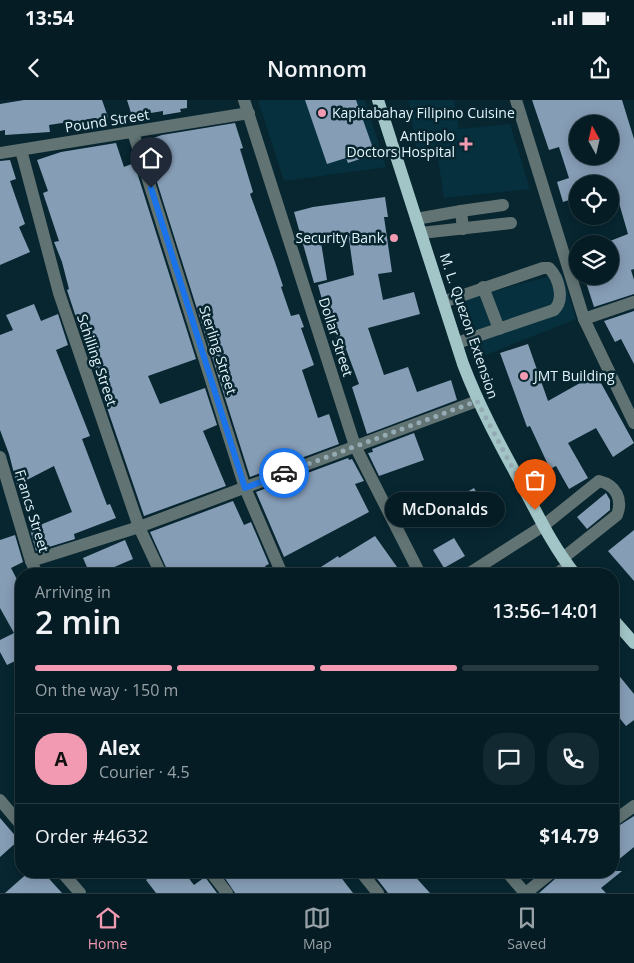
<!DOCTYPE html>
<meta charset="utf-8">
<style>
:root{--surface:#051c24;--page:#132931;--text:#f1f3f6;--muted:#97a1a6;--line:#263a41;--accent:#f19ab2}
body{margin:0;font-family:"Open Sans",sans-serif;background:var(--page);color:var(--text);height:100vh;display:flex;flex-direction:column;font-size:19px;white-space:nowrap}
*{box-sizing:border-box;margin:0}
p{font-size:16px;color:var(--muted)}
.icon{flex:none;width:28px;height:28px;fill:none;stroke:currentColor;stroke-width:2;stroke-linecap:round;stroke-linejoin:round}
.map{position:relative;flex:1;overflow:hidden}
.side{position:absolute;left:15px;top:468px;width:604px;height:310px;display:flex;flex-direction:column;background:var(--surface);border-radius:20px;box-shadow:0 2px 12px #0003,0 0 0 1px var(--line)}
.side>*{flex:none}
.needle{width:32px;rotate:352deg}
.fabs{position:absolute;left:569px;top:15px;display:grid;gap:10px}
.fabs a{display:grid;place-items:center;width:50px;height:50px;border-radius:50%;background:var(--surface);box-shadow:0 2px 12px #0003,0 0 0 1px var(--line);font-size:25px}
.pin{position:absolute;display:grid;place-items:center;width:42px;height:42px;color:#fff;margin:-51px -21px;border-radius:50% 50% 50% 0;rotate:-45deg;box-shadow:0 0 5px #0007}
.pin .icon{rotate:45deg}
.courier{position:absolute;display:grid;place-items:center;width:50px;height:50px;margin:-25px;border:4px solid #1a73e8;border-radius:50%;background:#fff;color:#222;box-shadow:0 1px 6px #0007}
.bubble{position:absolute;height:35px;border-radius:18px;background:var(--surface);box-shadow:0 2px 12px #0003,0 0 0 1px var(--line);font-size:16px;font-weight:600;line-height:35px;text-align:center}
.head em{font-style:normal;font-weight:600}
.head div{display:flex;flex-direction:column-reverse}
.head{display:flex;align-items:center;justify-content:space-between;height:85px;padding:0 20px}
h1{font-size:32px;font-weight:600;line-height:38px}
.bar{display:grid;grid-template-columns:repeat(4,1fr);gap:8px 5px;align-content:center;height:60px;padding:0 20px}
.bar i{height:6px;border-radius:4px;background:var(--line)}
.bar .current{background:var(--accent)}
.bar p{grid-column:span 4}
.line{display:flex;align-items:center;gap:12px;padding:0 20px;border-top:1px solid var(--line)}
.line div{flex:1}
.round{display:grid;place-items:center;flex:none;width:52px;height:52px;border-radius:20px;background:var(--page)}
.status{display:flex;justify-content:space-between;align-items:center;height:35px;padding:0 25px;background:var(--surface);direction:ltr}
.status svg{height:14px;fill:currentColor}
header{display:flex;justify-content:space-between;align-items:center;height:65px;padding:0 20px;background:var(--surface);font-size:22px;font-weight:600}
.menu{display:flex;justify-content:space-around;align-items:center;height:70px;border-top:1px solid var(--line);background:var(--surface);font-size:14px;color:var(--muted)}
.menu a{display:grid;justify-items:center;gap:2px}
.menu .current{color:var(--accent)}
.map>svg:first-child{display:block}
.built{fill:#06303e}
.building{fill:#869db6;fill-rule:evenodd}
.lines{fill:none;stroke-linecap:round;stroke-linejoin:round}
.minor{stroke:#627373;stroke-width:12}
.major{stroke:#a2c6c7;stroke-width:12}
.done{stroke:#95abb3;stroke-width:5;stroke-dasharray:0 9}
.route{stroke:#1a73e8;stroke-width:6}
.poi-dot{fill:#f19ab2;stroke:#072630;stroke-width:2}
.labels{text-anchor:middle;stroke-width:5;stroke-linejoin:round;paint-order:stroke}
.poi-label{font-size:14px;fill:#e2f3fa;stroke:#072630;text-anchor:start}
.street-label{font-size:14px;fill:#e2f3fa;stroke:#072630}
</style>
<div class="status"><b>13:54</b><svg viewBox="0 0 49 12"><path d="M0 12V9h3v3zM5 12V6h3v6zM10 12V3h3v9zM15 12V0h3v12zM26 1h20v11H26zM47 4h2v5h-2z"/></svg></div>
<header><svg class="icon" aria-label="back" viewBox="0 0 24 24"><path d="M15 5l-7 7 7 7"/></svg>Nomnom<svg class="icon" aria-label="share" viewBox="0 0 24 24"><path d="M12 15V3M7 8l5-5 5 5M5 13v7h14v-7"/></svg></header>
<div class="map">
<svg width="634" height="793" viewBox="0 0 634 793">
<rect width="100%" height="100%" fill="#072630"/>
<!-- built -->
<g class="built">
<path d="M258,0H365L386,67L284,81Z"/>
<path d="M409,0H454L459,29L510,24L530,89L444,98L438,58L418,60Z"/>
<path d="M562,173L576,219L483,256L464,199Z"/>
</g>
<!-- building -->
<g class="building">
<path d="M24,0H102L108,17L76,23L75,21L49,25L50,32L5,35V30L0,31V4Z"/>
<path d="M127,0H187V8L180,9L181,12L163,15V11L132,16Z"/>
<path d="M305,0H356L375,54L348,63L346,58L327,64Z"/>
<path d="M532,0H622L634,39V169L631,170L634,180V194L594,207L584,176H610V141L628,134L619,103L613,105L610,84H578V97L563,102L557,82L569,78L559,47L549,50ZM578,24H610V56H578Z"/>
<path d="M235,23L243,48L240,49L253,92L250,94L275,162L283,186L281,187L291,216L299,214L304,227L301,228L314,265L302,270L318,318L329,314L339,344L250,377L144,41L162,35Z"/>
<path d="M116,43L124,67L134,63L196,259L148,276L160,304L205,288L217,325L203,331L226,386L144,416L105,302L110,300L98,267L93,269L67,190L69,189L62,162L54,142L59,141L43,93L48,91L37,60L61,52Z"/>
<path d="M10,60L16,79L10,81L25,124L19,127L30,152L0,165V61Z"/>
<path d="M385,97L388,117H384L392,172L378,174L383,200L414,192L420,214L368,228L384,275L408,267L417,292L451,280L457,300L367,334L352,287L359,284L346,249L340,251L327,206L324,207L318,185L354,175L348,132L320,136L327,180L314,183L294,112L313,107Z"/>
<path d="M34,204L41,221L58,214L68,245L56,250L90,336L82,339L107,405L110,404L116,418L74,434L75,439L36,451L30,429L72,412L54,366L17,385L9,354L0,330V235L13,230L6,215Z"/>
<path d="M634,211V264L621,239L615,242L604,221Z"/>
<path d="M528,244L548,301L596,274L634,343L613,357L596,328L568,343L588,378L569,389L556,366L550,369L530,326L527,327L500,253Z"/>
<path d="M414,333L424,360L379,376L368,353L373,352L372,349Z"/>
<path d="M348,358L349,360L352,359L364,381L355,384L369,412L284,457L256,392Z"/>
<path d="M474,388L485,408L453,426L442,406Z"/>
<path d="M606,393L610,400V410L587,429L577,417Z"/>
<path d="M233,401L244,425L251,422L269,464L265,466L269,474H169L150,432Z"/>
<path d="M634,430V481L608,451Z"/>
<path d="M15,435L23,462L11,468L21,487V558L7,565L0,552V540L14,533L0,508V440Z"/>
<path d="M375,436L402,474H310L338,456L339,458Z"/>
<path d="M454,438L465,456L444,468L433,450Z"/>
<path d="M125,440L133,459L98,474H90L83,458Z"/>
<path d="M612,567L634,594V620L626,626L612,609Z"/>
<path d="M634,716V747L612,765V730Z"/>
<path d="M0,718L19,740L0,757Z"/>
<path d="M30,771H42L62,793H5Z"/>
<path d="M144,771H183L194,785L205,777L217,793H156L146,780L149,777Z"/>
<path d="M220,771H336L353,793H235Z"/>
<path d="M371,771H410L430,793H388Z"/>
<path d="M564,771H622L601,788L606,793H539Z"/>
</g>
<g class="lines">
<!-- minor -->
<g class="minor">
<path d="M244,0L355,346L420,474"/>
<path d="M516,0L584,219L634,323"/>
<path d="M133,32L245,388L282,474"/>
<path d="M21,50L59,193L139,427L161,474"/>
<path d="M0,53L249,13"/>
<path d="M416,119L461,111"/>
<path d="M463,129L461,111L503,105"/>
<path d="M421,133L511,123"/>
<path d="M483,187L499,229"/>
<path d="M443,202L543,168H549C559,178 565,200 554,210L457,243"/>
<path d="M584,219L634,202"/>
<path d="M0,357L31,461L37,474"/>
<path d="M31,461L139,427L477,301"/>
<path d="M468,474L543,426L599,381C616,385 623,399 617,415L563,458"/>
<path d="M556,474L568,466"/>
<path d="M0,700L21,725"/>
<path d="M612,722L634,706"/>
<path d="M61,771L80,793"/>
<path d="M210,771L227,793"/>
<path d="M360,771L378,793"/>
<path d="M506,771L525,793"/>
<path d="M526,793L553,771"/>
</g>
<!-- major -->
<g class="major">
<path d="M378,0L463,264C479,306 500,345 522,385C538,415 553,447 575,474"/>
<path d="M612,518L634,543"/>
</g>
</g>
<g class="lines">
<!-- done -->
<path class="done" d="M284,373L477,301L535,410"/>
<!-- route -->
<path class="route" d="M151,88L245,388L284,373"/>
</g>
<!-- markers -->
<g class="poi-dot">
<circle cx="322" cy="13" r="5"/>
<path d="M463.5 36.5h5v5h5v5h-5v5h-5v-5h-5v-5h5z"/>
<circle cx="394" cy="138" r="5"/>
<circle cx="524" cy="276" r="5"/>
</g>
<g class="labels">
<!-- poi labels -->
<g class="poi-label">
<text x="332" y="18">Kapitabahay Filipino Cuisine</text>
<text x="455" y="41" text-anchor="end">Antipolo<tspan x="455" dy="16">Doctors Hospital</tspan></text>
<text x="384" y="143" text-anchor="end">Security Bank</text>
<text x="534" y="281">JMT Building</text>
</g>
<!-- street labels -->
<g class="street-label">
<text transform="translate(107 21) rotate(-9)" y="5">Pound Street</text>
<text transform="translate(469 226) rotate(71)" y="5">M. L. Quezon Extension</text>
<text transform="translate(336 237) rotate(72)" y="5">Dollar Street</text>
<text transform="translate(218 250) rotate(72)" y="5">Sterling Street</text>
<text transform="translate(97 260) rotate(71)" y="5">Schilling Street</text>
<text transform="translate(32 411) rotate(73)" y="5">Francs Street</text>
</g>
</g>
</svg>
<div class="fabs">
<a><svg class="needle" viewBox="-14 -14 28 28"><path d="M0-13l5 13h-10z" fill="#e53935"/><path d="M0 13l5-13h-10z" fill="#97a1a6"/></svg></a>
<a><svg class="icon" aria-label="locate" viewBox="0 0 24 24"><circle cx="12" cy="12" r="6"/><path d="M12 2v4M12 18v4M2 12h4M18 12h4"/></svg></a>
<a><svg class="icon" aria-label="layers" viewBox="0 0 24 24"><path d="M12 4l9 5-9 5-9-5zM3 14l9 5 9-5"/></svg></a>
</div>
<div class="pin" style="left:535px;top:410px;background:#ea580c"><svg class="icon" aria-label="bag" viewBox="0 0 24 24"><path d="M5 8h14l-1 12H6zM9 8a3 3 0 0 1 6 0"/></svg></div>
<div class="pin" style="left:151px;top:88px;background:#1f2937"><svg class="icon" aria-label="home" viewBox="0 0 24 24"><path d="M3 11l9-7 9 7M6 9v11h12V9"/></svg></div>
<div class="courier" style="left:284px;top:373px"><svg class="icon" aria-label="car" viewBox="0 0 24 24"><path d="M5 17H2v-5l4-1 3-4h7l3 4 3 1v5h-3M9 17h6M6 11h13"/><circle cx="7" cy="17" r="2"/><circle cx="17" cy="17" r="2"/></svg></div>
<div class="bubble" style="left:385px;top:392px;width:120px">McDonalds</div>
<section class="side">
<div class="head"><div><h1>2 min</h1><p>Arriving in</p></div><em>13:56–14:01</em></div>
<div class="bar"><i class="current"></i><i class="current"></i><i class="current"></i><i></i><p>On the way · 150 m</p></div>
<div class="line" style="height:90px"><b class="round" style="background:var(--accent);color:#111">A</b><div><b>Alex</b><p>Courier · 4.5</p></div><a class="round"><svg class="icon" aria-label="chat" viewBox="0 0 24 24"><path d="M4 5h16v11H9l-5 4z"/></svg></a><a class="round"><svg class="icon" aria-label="phone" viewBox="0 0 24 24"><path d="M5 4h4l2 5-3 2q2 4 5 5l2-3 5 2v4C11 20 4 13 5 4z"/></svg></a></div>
<div class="line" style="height:65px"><div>Order #4632</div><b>$14.79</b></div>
</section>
</div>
<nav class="menu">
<a class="current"><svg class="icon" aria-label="home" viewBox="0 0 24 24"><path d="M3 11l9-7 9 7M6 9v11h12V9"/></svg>Home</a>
<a><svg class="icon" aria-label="map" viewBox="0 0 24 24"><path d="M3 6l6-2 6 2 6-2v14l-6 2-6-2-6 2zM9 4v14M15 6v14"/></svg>Map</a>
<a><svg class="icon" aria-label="saved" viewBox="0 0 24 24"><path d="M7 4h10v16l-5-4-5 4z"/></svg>Saved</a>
</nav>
